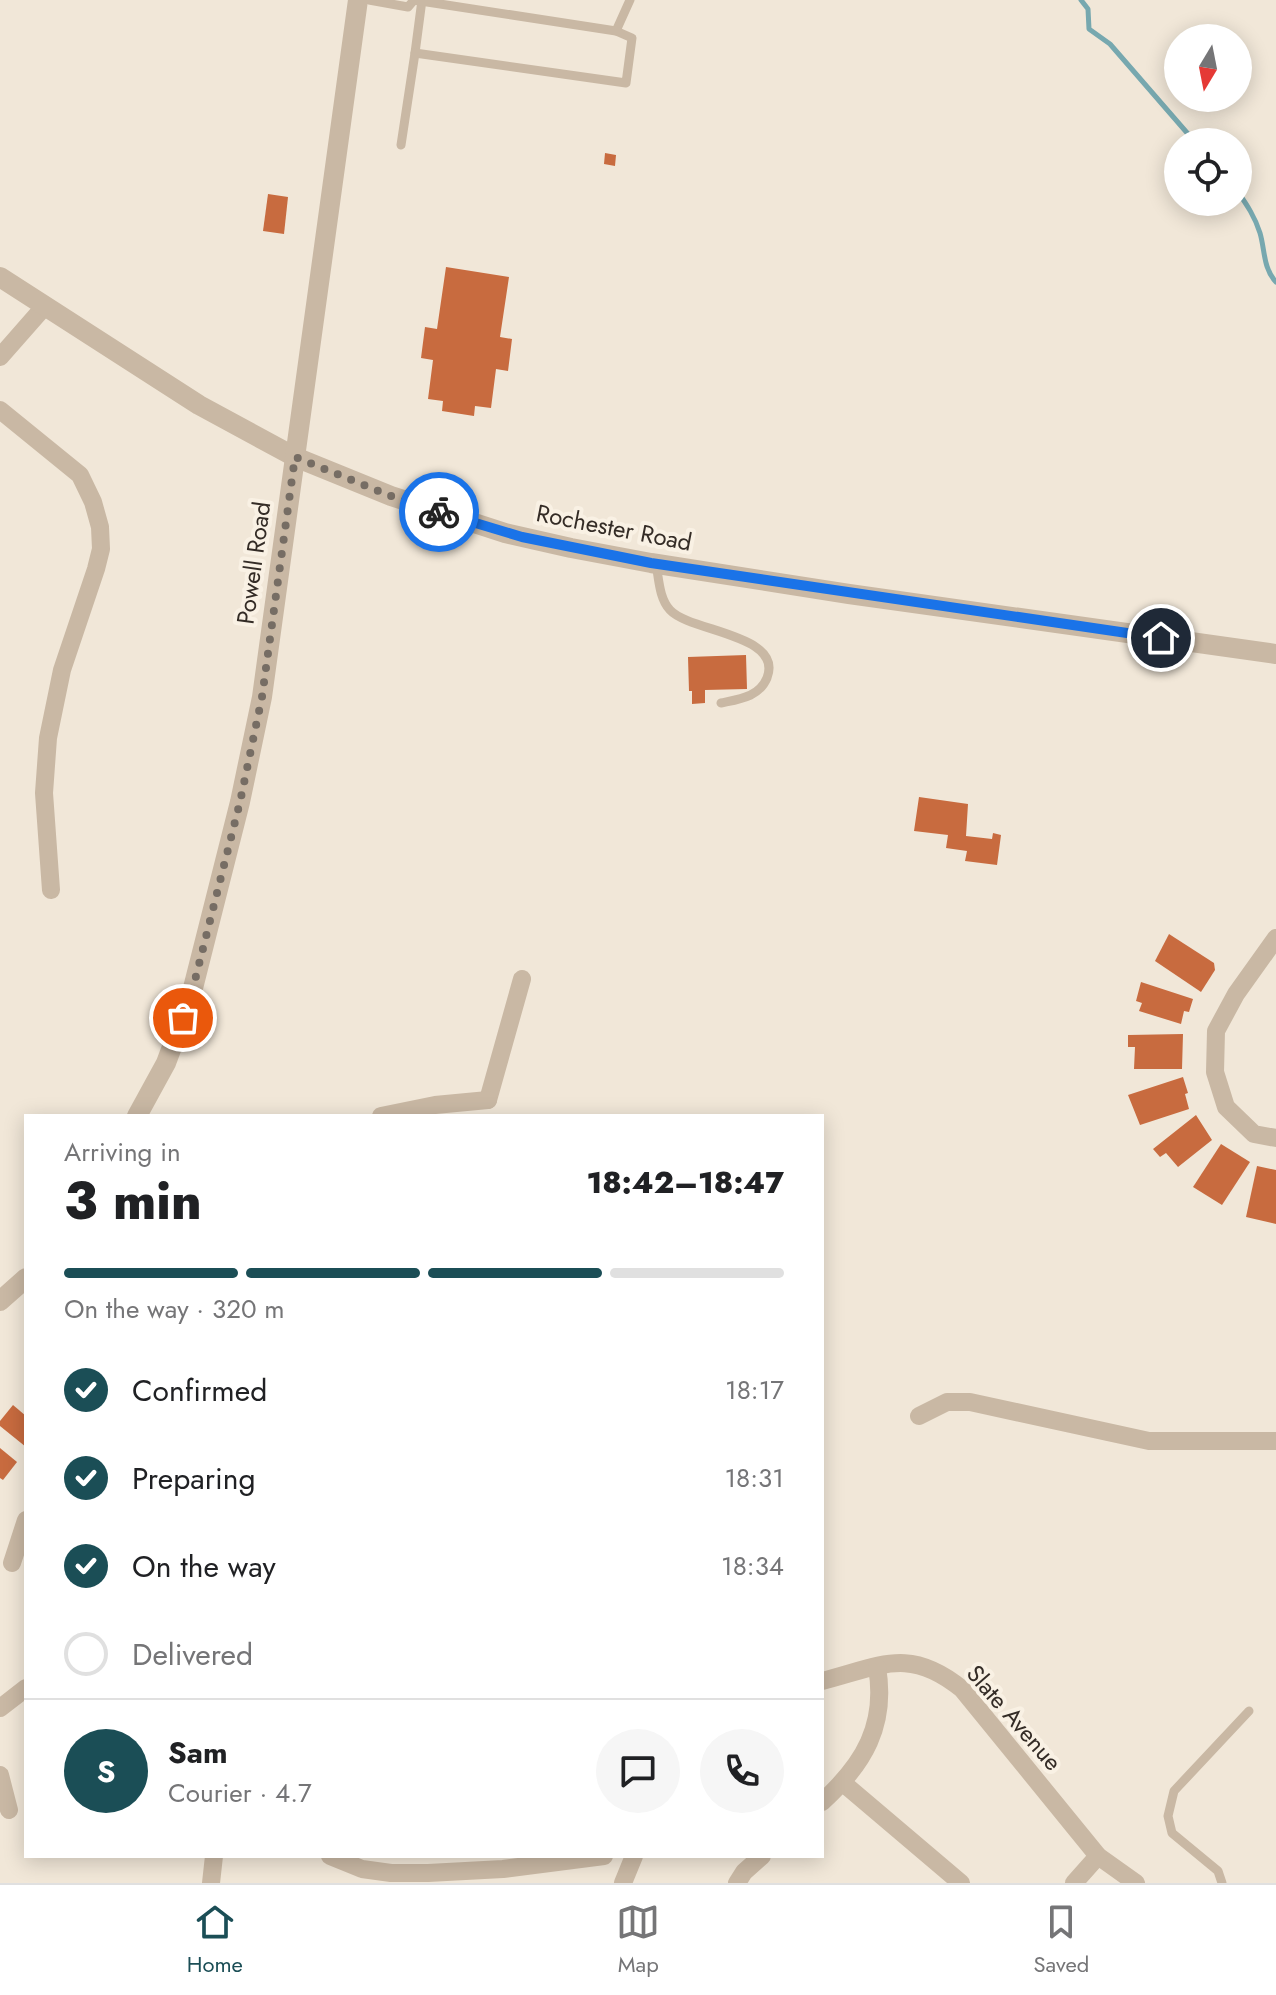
<!DOCTYPE html>
<meta charset="utf-8">
<style>
:root{--surface:#fff;--page:#f6f6f6;--text:#202124;--muted:#757577;--line:#e0e0e0;--accent:#1b4e56}
body{margin:0;font-family:Jost,sans-serif;background:var(--page);color:var(--text);height:100vh;display:flex;flex-direction:column;font-size:30px;white-space:nowrap}
*{box-sizing:border-box;margin:0}
p{font-size:26px;color:var(--muted)}
.icon{flex:none;width:44px;height:44px;fill:none;stroke:currentColor;stroke-width:2;stroke-linecap:round;stroke-linejoin:round}
.map{position:relative;flex:1;overflow:hidden}
.details{position:absolute;left:24px;top:1114px;width:800px;height:744px;display:flex;flex-direction:column;background:var(--surface);border-radius:0px;box-shadow:0 4px 20px #0003}
.details>*{flex:none}
.needle{width:52px;rotate:190deg}
.controls{position:absolute;left:1164px;top:24px;display:grid;gap:16px}
.controls a{display:grid;place-items:center;width:88px;height:88px;border-radius:50%;background:var(--surface);box-shadow:0 4px 20px #0003;font-size:40px}
.pin{position:absolute;display:grid;place-items:center;width:68px;height:68px;color:#fff;margin:-34px;border:4px solid #fff;border-radius:50%;box-shadow:0 2px 8px #0007}
.courier{position:absolute;display:grid;place-items:center;width:80px;height:80px;margin:-40px;border:6px solid #1a73e8;border-radius:50%;background:#fff;color:#222;box-shadow:0 2px 10px #0007}
.summary em{font-style:normal;font-weight:800}
.summary div{display:flex;flex-direction:column-reverse}
.summary{display:flex;align-items:center;justify-content:space-between;height:136px;padding:0 40px}
h1{font-size:52px;font-weight:800;line-height:60px}
.bar{display:grid;grid-template-columns:repeat(4,1fr);gap:12px 8px;align-content:center;height:96px;padding:0 40px}
.bar i{height:10px;border-radius:6px;background:var(--line)}
.bar .active{background:var(--accent)}
.bar p{grid-column:span 4}
.line{display:flex;align-items:center;gap:20px;padding:0 40px;border-top:2px solid var(--line)}
.line div{flex:1}
.round{display:grid;place-items:center;flex:none;width:84px;height:84px;border-radius:42px;background:var(--page)}
ol{padding:0 40px;list-style:none}
li{display:flex;align-items:center;gap:24px;height:88px}
li p{margin-inline-start:auto}
li .icon{padding:8px;border-radius:50%;background:var(--accent);color:#fff;stroke-width:4}
li:last-child{color:var(--muted)}
li i{width:44px;height:44px;border:4px solid var(--line);border-radius:50%}
.tabs{display:flex;justify-content:space-around;align-items:center;height:112px;border-top:2px solid var(--line);background:var(--surface);font-size:22px;color:var(--muted)}
.tabs a{display:grid;justify-items:center;gap:4px}
.tabs .active{color:var(--accent)}
.map>svg:first-child{display:block}
.lines{fill:none;stroke-linecap:round;stroke-linejoin:round}
.stream{stroke:#77a8af;stroke-width:5}
.building{fill:#c86b3f}
.service{stroke:#c9b8a4;stroke-width:9}
.minor{stroke:#c9b8a4;stroke-width:18}
.tertiary{stroke:#c9b8a4;stroke-width:20}
.done{stroke:#766d64;stroke-width:8;stroke-dasharray:0 14.4}
.route{stroke:#1a73e8;stroke-width:10}
.labels{text-anchor:middle;stroke-width:8;stroke-linejoin:round;paint-order:stroke}
.street-label{font-size:24px;fill:#342c26;stroke:#f9f1e4}
</style>
<div class="map">
<svg width="1276" height="1883" viewBox="0 0 1276 1883">
<rect width="100%" height="100%" fill="#f1e7d8"/>
<g class="lines">
<!-- stream -->
<g class="stream">
<path d="M1081,0L1088,9L1089,29L1110,44L1195,142"/>
<path d="M1238,192C1247,205 1255,217 1260,233C1265,250 1263,268 1276,282"/>
</g>
</g>
<!-- building -->
<g class="building">
<path d="M605,153L616,155L615,166L604,164Z"/>
<path d="M268,194L288,197L284,234L263,231Z"/>
<path d="M446,267L509,277L500,337L512,339L508,371L496,369L491,408L475,406L474,416L442,411L443,401L428,399L433,360L421,358L425,327L437,329Z"/>
<path d="M746,655L747,689L705,690V703L692,704V691H689L688,657Z"/>
<path d="M919,797L968,804L966,836L992,839L993,833L1001,835L997,865L965,861L967,851L946,848L948,835L914,831Z"/>
<path d="M1169,934L1214,963L1215,970L1201,992L1155,961Z"/>
<path d="M1141,982L1193,999L1189,1012L1184,1011L1181,1024L1139,1011L1142,1003L1136,1001Z"/>
<path d="M1183,1034L1182,1069H1134L1135,1047H1128V1035Z"/>
<path d="M1183,1077L1188,1093L1185,1094L1189,1109L1140,1125L1128,1095Z"/>
<path d="M1196,1115L1212,1140L1178,1167L1166,1153L1160,1157L1153,1149Z"/>
<path d="M1221,1144L1250,1162L1222,1205L1193,1187Z"/>
<path d="M1257,1166L1276,1170V1224L1246,1217Z"/>
<path d="M13,1405L26,1416V1447L0,1426V1421Z"/>
<path d="M0,1448L17,1462L3,1480L0,1478Z"/>
</g>
<g class="lines">
<!-- service -->
<g class="service">
<path d="M369,0L408,7L414,0"/>
<path d="M616,31L630,0"/>
<path d="M415,53L422,0"/>
<path d="M401,145L415,53L626,83L632,38L616,31L414,0"/>
<path d="M656,564C659,579 659,598 670,610C690,632 784,634 767,678C759,697 740,699 721,703"/>
<path d="M1222,1883L1218,1871L1172,1833L1168,1816L1174,1791L1249,1711"/>
</g>
<!-- minor -->
<g class="minor">
<path d="M0,357L44,307"/>
<path d="M0,410L80,475L93,502L100,527L101,549L96,569L62,670L48,738L44,793L51,890"/>
<path d="M1276,938L1236,994L1216,1031L1215,1072L1226,1107L1254,1134L1276,1138"/>
<path d="M488,1100L522,979"/>
<path d="M381,1116L435,1105L488,1100"/>
<path d="M919,1416L947,1402H970L1149,1441H1276"/>
<path d="M12,1563L26,1520"/>
<path d="M822,1681C881,1666 909,1646 962,1689L1098,1856L1136,1883"/>
<path d="M0,1708L26,1688"/>
<path d="M0,1775L9,1810"/>
<path d="M843,1783L961,1883"/>
<path d="M822,1802C864,1764 887,1725 877,1667"/>
<path d="M330,1856L362,1869L391,1873H428L503,1869L604,1856"/>
<path d="M211,1883L214,1856"/>
<path d="M623,1883L634,1856"/>
<path d="M737,1883L744,1872L762,1856"/>
<path d="M1074,1883L1098,1856"/>
</g>
<!-- tertiary -->
<g class="tertiary">
<path d="M0,277L199,405L295,457L391,496L505,533L571,548L651,563L849,594L1276,654"/>
<path d="M137,1116L166,1063L191,996L240,802L262,697L358,0"/>
<path d="M0,1301L26,1278"/>
</g>
</g>
<g class="lines">
<!-- done -->
<path class="done" d="M183,1018L191,996L240,802L262,697L295,457L391,496L439,512"/>
<!-- route -->
<path class="route" d="M439,512L522,537L651,563L1161,638"/>
</g>
<g class="labels">
<!-- street labels -->
<g class="street-label">
<text transform="translate(614 528) rotate(11)" y="8">Rochester Road</text>
<text transform="translate(254 563) rotate(-82)" y="8">Powell Road</text>
<text transform="translate(1014 1718) rotate(49)" y="8">Slate Avenue</text>
</g>
</g>
</svg>
<div class="controls">
<a><svg class="needle" viewBox="-14 -14 28 28"><path d="M0-13l5 13h-10z" fill="#e53935"/><path d="M0 13l5-13h-10z" fill="#757577"/></svg></a>
<a><svg class="icon" aria-label="locate" viewBox="0 0 24 24"><circle cx="12" cy="12" r="6"/><path d="M12 2v4M12 18v4M2 12h4M18 12h4"/></svg></a>
</div>
<div class="pin" style="left:183px;top:1018px;background:#ea580c"><svg class="icon" aria-label="bag" viewBox="0 0 24 24"><path d="M5 8h14l-1 12H6zM9 8a3 3 0 0 1 6 0"/></svg></div>
<div class="pin" style="left:1161px;top:638px;background:#1f2937"><svg class="icon" aria-label="home" viewBox="0 0 24 24"><path d="M3 11l9-7 9 7M6 9v11h12V9"/></svg></div>
<div class="courier" style="left:439px;top:512px"><svg class="icon" aria-label="bike" viewBox="0 0 24 24"><circle cx="6" cy="16" r="4"/><circle cx="18" cy="16" r="4"/><path d="M6 16l4-8h5l3 8M10 8l3 8H6M13 5h3"/></svg></div>
<section class="details">
<div class="summary"><div><h1>3 min</h1><p>Arriving in</p></div><em>18:42–18:47</em></div>
<div class="bar"><i class="active"></i><i class="active"></i><i class="active"></i><i></i><p>On the way · 320 m</p></div>
<ol>
<li><svg class="icon" aria-label="check" viewBox="0 0 24 24"><path d="M5 12l5 5 9-10"/></svg>Confirmed<p>18:17</p></li>
<li><svg class="icon" aria-label="check" viewBox="0 0 24 24"><path d="M5 12l5 5 9-10"/></svg>Preparing<p>18:31</p></li>
<li><svg class="icon" aria-label="check" viewBox="0 0 24 24"><path d="M5 12l5 5 9-10"/></svg>On the way<p>18:34</p></li>
<li><i></i>Delivered</li>
</ol>
<div class="line" style="height:144px"><b class="round" style="background:var(--accent);color:#fff">S</b><div><b>Sam</b><p>Courier · 4.7</p></div><a class="round"><svg class="icon" aria-label="chat" viewBox="0 0 24 24"><path d="M4 5h16v11H9l-5 4z"/></svg></a><a class="round"><svg class="icon" aria-label="phone" viewBox="0 0 24 24"><path d="M5 4h4l2 5-3 2q2 4 5 5l2-3 5 2v4C11 20 4 13 5 4z"/></svg></a></div>
</section>
</div>
<nav class="tabs">
<a class="active"><svg class="icon" aria-label="home" viewBox="0 0 24 24"><path d="M3 11l9-7 9 7M6 9v11h12V9"/></svg>Home</a>
<a><svg class="icon" aria-label="map" viewBox="0 0 24 24"><path d="M3 6l6-2 6 2 6-2v14l-6 2-6-2-6 2zM9 4v14M15 6v14"/></svg>Map</a>
<a><svg class="icon" aria-label="saved" viewBox="0 0 24 24"><path d="M7 4h10v16l-5-4-5 4z"/></svg>Saved</a>
</nav>
